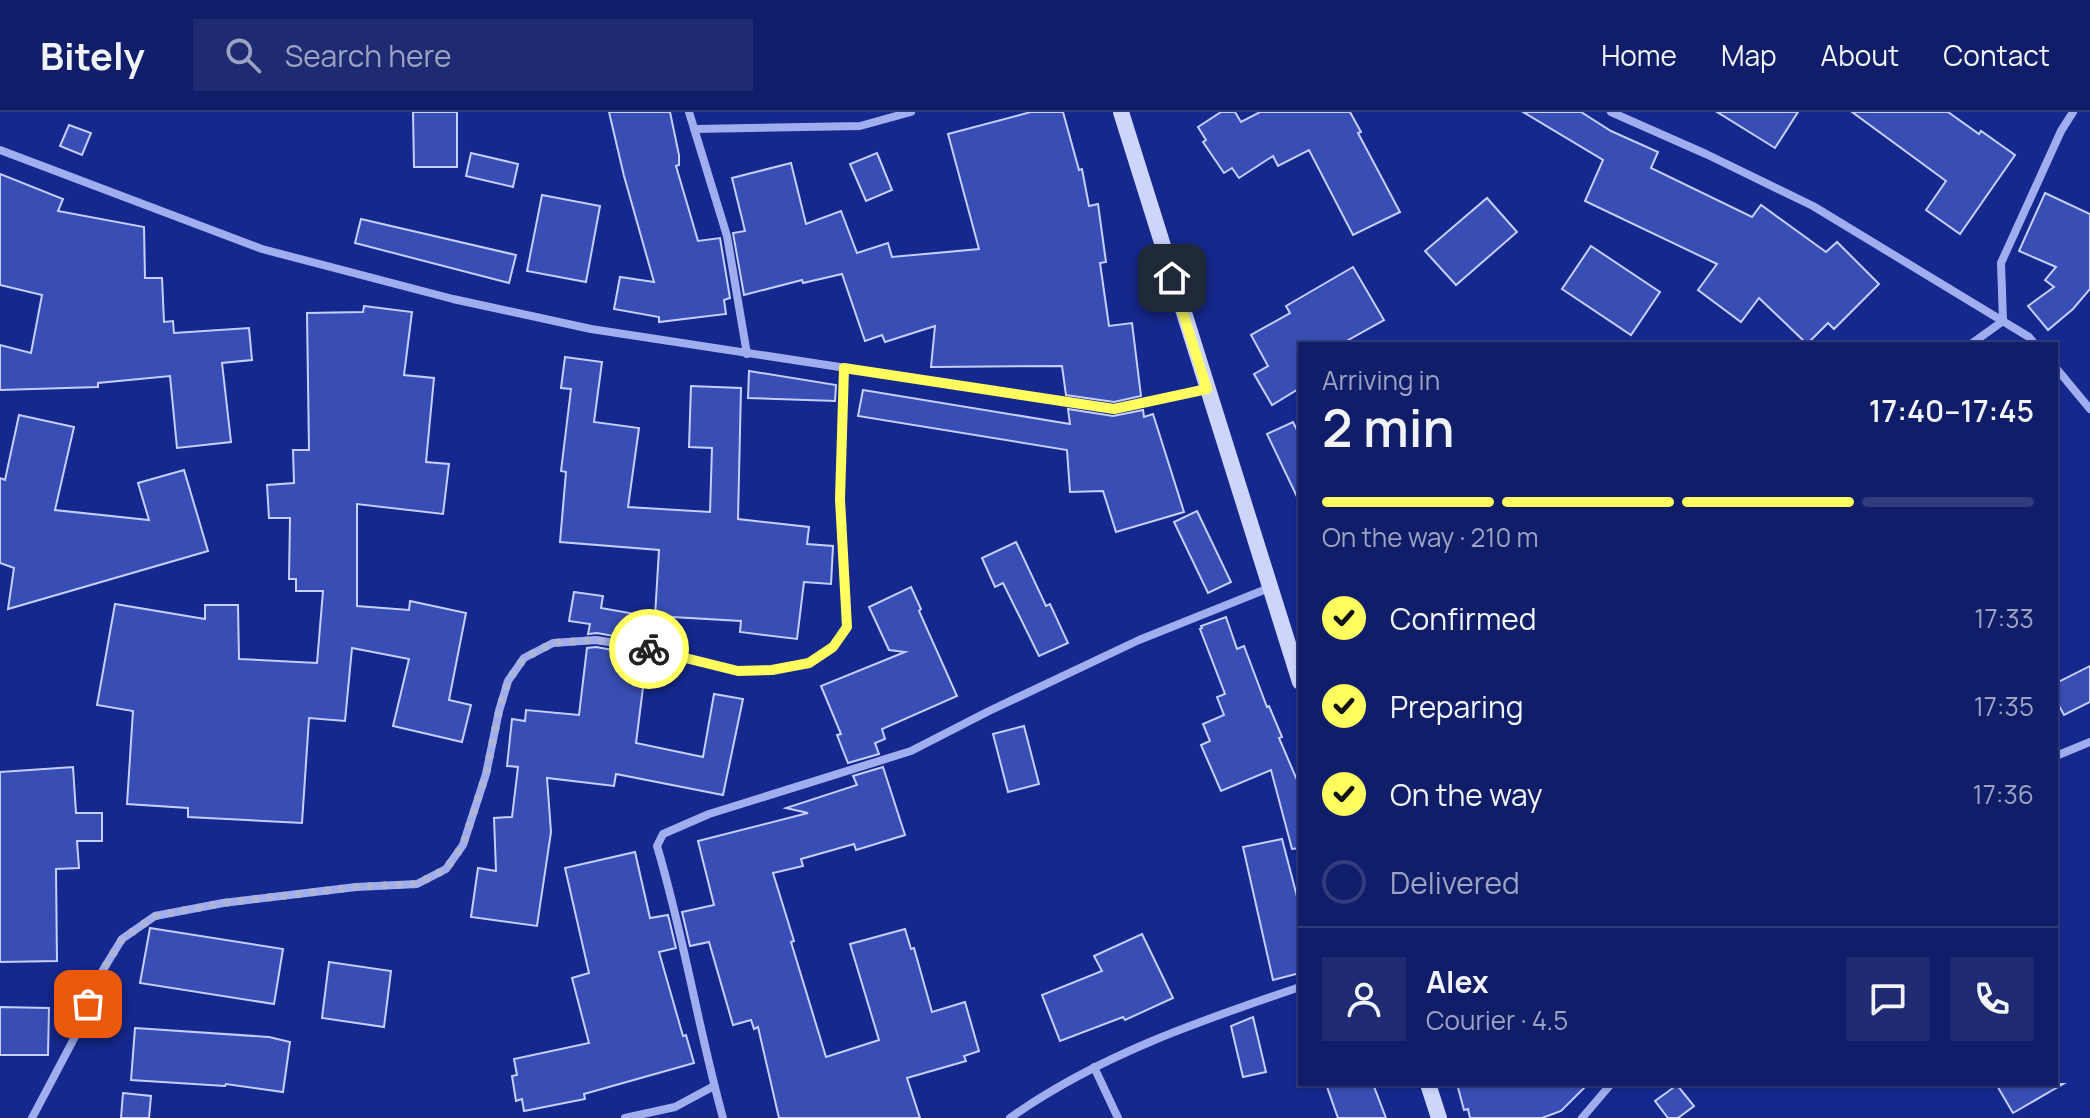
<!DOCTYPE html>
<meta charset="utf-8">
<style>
:root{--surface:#101e6a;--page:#1e2b72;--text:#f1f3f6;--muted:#9ca2c1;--line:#303c7e;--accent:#fffe5e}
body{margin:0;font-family:Manrope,sans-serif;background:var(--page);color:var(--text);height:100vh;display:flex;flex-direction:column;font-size:30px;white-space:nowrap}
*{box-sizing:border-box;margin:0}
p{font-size:26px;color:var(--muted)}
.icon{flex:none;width:44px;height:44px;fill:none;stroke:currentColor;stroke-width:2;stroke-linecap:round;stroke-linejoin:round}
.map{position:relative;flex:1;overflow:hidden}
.sheet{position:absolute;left:1298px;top:230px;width:760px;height:744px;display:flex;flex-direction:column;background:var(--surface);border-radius:0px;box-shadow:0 2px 6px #0004,0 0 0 2px var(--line)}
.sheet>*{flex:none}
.pin{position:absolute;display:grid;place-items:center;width:68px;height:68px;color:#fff;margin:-34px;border-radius:16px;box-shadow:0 4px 12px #0006}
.courier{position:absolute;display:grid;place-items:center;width:80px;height:80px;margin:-40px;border:6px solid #fffe5e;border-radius:50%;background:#fff;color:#222;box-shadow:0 2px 10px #0007}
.overview em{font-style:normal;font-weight:600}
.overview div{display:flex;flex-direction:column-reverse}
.overview{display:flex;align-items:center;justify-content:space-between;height:136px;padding:0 24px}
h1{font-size:52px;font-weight:600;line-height:60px}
.bar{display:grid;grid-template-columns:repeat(4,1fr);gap:12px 8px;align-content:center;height:96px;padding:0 24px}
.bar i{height:10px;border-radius:6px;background:var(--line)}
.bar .on{background:var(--accent)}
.bar p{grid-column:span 4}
.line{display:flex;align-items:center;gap:20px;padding:0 24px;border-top:2px solid var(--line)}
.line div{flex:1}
.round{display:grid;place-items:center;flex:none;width:84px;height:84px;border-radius:0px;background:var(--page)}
ol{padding:0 24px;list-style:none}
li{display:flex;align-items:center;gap:24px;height:88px}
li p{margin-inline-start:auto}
li .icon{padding:8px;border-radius:50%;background:var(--accent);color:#111;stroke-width:4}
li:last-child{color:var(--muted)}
li i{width:44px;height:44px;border:4px solid var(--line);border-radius:50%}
header{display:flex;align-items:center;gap:48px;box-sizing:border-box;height:112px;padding:0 40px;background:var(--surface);border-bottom:2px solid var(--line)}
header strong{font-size:38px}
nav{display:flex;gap:44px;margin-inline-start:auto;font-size:28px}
.search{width:560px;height:72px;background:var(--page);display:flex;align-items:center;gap:20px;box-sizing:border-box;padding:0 28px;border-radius:0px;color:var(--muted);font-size:30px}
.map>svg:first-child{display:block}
.building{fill:#394eb4;stroke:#c6cffb;stroke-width:2}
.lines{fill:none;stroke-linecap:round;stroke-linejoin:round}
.street{stroke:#a0aef0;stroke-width:8}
.secondary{stroke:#ced5fb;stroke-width:16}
.done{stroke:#adb4d7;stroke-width:8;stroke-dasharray:0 14.4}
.route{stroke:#fffe5e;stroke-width:10}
</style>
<header>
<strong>Bitely</strong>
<div class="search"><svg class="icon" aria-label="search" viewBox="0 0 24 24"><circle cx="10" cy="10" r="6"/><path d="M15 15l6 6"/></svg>Search here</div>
<nav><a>Home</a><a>Map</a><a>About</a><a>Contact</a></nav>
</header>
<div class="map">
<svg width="2090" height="1006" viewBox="0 0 2090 1006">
<rect width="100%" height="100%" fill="#15288d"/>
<!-- building -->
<g class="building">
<path d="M413,0H457V55H414Z"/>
<path d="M609,0H670L679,43V53L676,54L698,129L720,126L730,186L724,188L726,202L659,210V205L614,197L620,165L654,170L624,64Z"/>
<path d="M1031,0H1063L1079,58L1082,57L1089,94L1098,92L1106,150L1100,151L1109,214L1132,211L1141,284L1114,290L1066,283L1062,254L931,255L935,214L885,230L882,223L865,229L842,162L803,171L802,168L744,183L733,121L745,119L732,66L791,51L806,112L841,99L857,141L888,131L892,145L979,137L948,22Z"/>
<path d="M1221,0H1235L1241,10L1260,0H1350L1361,20L1358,21L1400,100L1353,123L1309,38L1278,54L1273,44L1239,66L1232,56L1224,61L1203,30L1206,28L1198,15Z"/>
<path d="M1523,0H1581L1611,19L1658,40L1651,56L1752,105L1761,93L1826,140L1837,130L1879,172L1834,217L1828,211L1807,232L1759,186L1741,210L1698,178L1717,152L1585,89L1603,48Z"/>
<path d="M1717,0H1798L1775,36Z"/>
<path d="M1852,0H1948L1979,22L1981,19L2015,43L1960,122L1926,98L1946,69Z"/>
<path d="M69,13L91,21L82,43L60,34Z"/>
<path d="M471,41L518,52L513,75L466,64Z"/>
<path d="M877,41L892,78L866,89L850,52Z"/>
<path d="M0,62L63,87L58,99L144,115L145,166H162L164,210L173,209L174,221L249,216L252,248L222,251L231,330L177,336L170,264L98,271V275L0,278V233L31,241L42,183L0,173Z"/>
<path d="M2045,81L2090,102V177L2073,197L2048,218L2028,194L2054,175L2045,168L2056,155L2019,139Z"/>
<path d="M542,83L600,94L586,170L527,159Z"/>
<path d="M1487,86L1517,120L1456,173L1425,139Z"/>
<path d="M361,107L516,143L509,171L355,131Z"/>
<path d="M1591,134L1660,180L1631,223L1562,177Z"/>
<path d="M1353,155L1384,208L1341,232H1300V276L1272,293L1254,262L1268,254L1251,223L1290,201L1286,194Z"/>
<path d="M364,194L412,200L404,263L434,266L426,350L449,352L443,402L357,392V494L409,498L410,489L466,501L449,588L471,593L462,630L393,614L409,547L352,536L345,609L309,606L302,711L188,705V696L127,692L133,599L97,593L115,492L205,507V493H238L239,547L317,551L323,479H296V467H289L290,406H269L267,373L294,371L293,338H309L307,201L363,200Z"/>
<path d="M565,245L602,250L594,310L639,316L628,395L710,400L712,336L689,335L691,274L741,276L738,407L809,415L807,432L833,434L831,472L804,470L797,527L740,520L741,509L655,504L659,438L560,430L566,360L561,359L571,277L561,276Z"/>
<path d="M749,259L836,273L835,289L748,286Z"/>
<path d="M863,278L1070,312L1068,297L1113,304L1143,298L1144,305L1153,302L1184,400L1116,420L1103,379L1070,380L1067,338L858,304Z"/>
<path d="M19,303L74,315L55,398L149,408L138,371L184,358L208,439L8,497L14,456L0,451V366L5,368Z"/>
<path d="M1293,310L1300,324V391L1267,322Z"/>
<path d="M1197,399L1231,470L1208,481L1174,410Z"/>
<path d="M1016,430L1046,494L1050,492L1068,531L1039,544L1003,471L995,475L982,446Z"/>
<path d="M911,475L921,497L919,499L957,584L882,617L885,627L875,631L879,642L848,651L837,623L841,622L821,574L905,540L889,538L869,495Z"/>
<path d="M574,480L603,484L601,496L652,505L648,530L597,521L588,522L590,512L569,509Z"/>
<path d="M1226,505L1237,537L1244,534L1267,595L1269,594L1282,625L1279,626L1300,675V736L1292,737L1271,658L1221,679L1201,633L1210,629L1203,612L1224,603L1217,585L1225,582L1200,517L1202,516L1201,514Z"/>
<path d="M596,535L647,544L636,631L703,645L714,582L743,587L723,683L616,662L614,674L547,666L551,720L537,814L471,805L478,756L496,759L494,706L512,705L518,655L507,654L512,607L525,609L526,598L579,603L587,536Z"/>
<path d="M2090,554V590L2064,603L2056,588V571Z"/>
<path d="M1024,614L1039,672L1008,680L993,622Z"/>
<path d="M73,655L76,701H102V729H77L79,756L56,757L57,849L0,850V660Z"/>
<path d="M883,655L905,723L856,738L854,732L801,747L803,754L773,761L794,829L791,830L826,945L879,928L850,832L905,817L911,837L914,836L932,900L965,890L979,939L964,944L966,949L907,966L920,1006H779L758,915L754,917L751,908L733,913L709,830L690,834L682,800L714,793L698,729L808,701L786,696L857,673L853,664Z"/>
<path d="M1282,727L1300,796V861L1273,868L1243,735Z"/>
<path d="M635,740L650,806L668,803L676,836L659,840L683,924L686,923L694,951L584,982L585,987L524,999L522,987L516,989L512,964L517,963L514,947L589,931L572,866L589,861L565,756Z"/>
<path d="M150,816L283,837L274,892L140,871Z"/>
<path d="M1142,822L1173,886L1125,908L1123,905L1060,929L1042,883L1102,859L1094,844Z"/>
<path d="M329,850L391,859L384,915L322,906Z"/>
<path d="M0,895L49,896L48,943H0Z"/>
<path d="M1253,905L1266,960L1243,965L1231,914Z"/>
<path d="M135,916L269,925L290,930L283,980L226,972L225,974L131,968Z"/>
<path d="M1326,972H1373L1386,1006H1338Z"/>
<path d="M1457,972H1588L1561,999L1542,1006H1470L1468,997L1464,998Z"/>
<path d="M1996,972H2063L2013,1001Z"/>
<path d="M1677,973L1694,994L1678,1006H1668L1655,989Z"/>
<path d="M123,981L151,984L149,1006H121Z"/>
</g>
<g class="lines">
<!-- street -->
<g class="street">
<path d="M689,0L727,124L747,242"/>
<path d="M1611,0L1706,42L1813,94L2029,225L2035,232"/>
<path d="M694,17L860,14L911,0"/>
<path d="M0,38L262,137L453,187L591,217L1114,297L1207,277"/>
<path d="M2003,209L2001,151L2061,19L2073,0"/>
<path d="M1971,232L2003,209"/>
<path d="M2056,256L2090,297"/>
<path d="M2056,644L2090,630"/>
<path d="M1094,955L1118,1006"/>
<path d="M32,1006L78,919L98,866L122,827L155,804L223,791L356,775L417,772L446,757L463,733L486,662L499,599L508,569L524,546L553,531L596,528L635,534L738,559L772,558L809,551L833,535L847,515L840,387L844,256"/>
<path d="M625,1006L675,995L714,974"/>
<path d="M723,1006C698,916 684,824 657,734L663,722L709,702L911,639L989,599L1139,528L1269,476"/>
<path d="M1010,1006C1097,944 1199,909 1300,875"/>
<path d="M1582,1006L1611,972"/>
</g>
<!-- secondary -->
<g class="secondary">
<path d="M1121,0L1300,570"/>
<path d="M1428,972L1439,1006"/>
</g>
</g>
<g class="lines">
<!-- done -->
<path class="done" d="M88,892L98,866L122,827L155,804L223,791L356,775L417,772L446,757L463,733L486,662L499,599L508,569L524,546L553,531L596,528L649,537"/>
<!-- route -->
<path class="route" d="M649,537L738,559L772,558L809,551L833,535L847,515L840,387L844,256L1114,297L1207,277L1172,166"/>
</g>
</svg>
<div class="pin" style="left:88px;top:892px;background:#ea580c"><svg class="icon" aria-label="bag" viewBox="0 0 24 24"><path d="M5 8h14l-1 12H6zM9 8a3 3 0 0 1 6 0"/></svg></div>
<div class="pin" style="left:1172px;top:166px;background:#1f2937"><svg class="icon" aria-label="home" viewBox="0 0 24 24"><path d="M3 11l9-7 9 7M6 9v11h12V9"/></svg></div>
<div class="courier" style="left:649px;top:537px"><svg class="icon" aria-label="bike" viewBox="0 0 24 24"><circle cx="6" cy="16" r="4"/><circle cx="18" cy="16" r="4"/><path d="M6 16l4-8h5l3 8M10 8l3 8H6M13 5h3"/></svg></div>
<section class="sheet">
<div class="overview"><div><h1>2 min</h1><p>Arriving in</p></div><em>17:40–17:45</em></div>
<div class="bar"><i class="on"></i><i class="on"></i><i class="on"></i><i></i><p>On the way · 210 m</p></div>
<ol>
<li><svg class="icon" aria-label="check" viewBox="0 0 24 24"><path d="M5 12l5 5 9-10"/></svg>Confirmed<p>17:33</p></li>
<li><svg class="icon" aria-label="check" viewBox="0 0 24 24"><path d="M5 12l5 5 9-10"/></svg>Preparing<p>17:35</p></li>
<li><svg class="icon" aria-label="check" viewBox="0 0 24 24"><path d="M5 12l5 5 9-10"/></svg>On the way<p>17:36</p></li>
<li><i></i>Delivered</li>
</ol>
<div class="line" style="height:144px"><a class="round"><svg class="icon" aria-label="person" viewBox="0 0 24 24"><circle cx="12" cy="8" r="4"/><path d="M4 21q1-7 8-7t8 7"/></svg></a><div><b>Alex</b><p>Courier · 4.5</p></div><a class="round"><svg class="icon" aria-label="chat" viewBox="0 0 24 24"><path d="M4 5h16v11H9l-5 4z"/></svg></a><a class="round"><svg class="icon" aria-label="phone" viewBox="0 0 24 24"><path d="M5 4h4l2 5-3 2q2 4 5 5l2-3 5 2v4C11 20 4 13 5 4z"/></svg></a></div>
</section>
</div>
